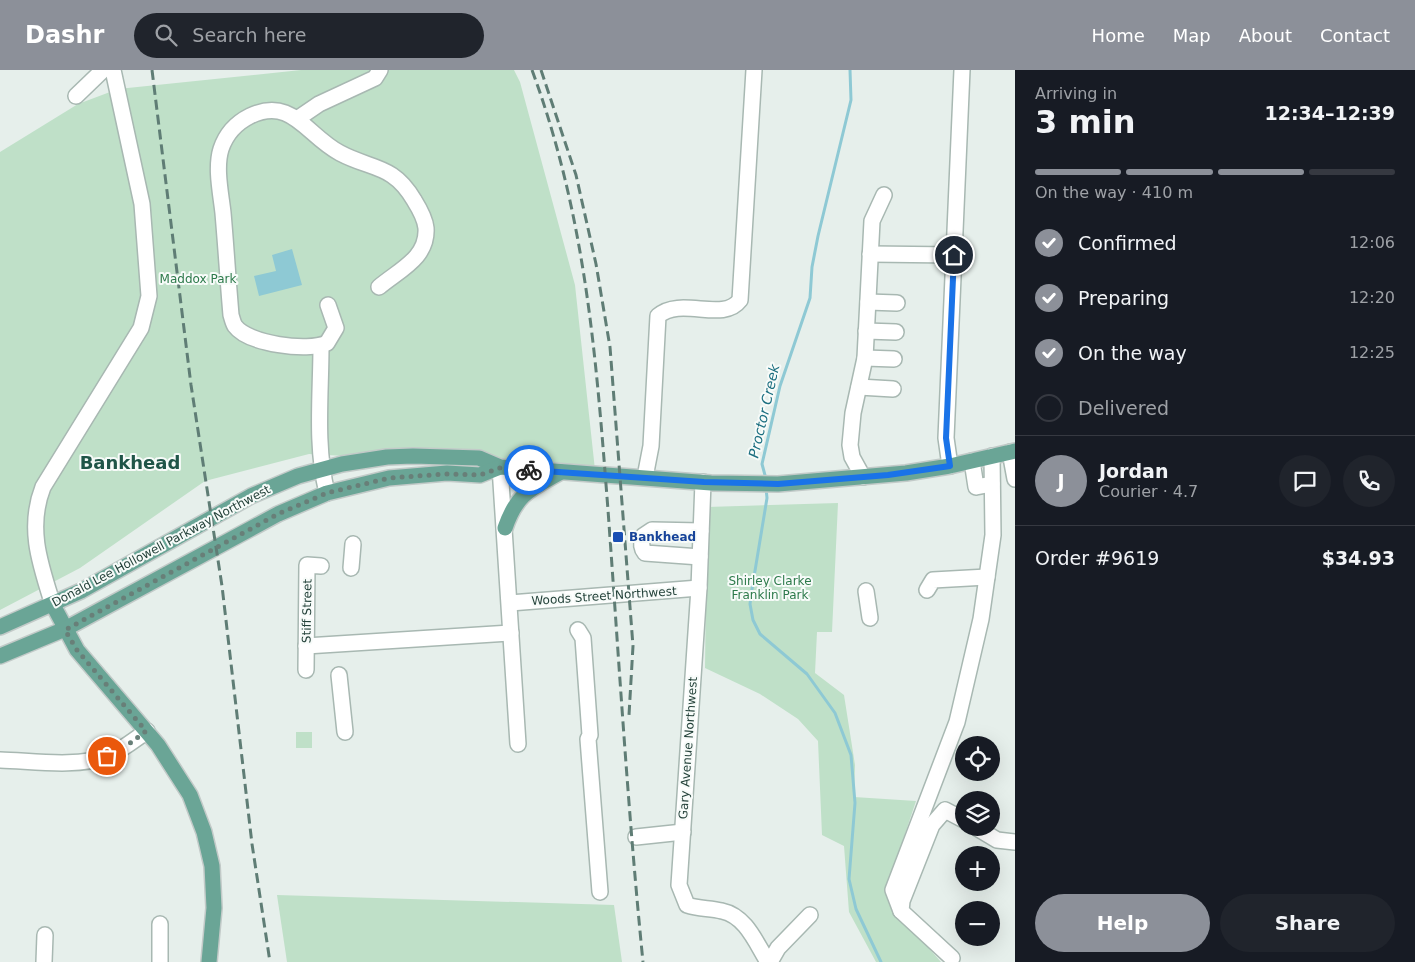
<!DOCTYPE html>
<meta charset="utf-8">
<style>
:root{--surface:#171b24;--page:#20242c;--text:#f1f3f6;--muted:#9ea1a6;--line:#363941;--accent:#8c9099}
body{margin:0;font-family:"DejaVu Sans",sans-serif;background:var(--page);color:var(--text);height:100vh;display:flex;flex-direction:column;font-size:19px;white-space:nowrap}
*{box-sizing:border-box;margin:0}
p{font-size:16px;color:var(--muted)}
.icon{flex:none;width:28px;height:28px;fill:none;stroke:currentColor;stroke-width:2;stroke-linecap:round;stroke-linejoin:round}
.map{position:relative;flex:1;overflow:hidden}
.sheet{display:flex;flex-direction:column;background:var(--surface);width:400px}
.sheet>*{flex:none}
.buttons{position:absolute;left:955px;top:666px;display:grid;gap:10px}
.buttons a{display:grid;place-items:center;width:45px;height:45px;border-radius:50%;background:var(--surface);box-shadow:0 5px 20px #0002;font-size:25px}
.pin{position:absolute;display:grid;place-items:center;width:42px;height:42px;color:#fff;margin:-21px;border:2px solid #fff;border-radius:50%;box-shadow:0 1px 5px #0007}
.courier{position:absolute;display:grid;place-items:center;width:50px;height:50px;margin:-25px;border:4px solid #1a73e8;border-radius:50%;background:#fff;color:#222;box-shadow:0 1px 6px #0007}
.head em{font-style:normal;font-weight:800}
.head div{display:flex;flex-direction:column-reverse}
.head{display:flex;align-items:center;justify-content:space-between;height:85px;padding:0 20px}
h1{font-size:32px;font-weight:800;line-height:38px}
.bar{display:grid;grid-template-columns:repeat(4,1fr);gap:8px 5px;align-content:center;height:60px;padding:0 20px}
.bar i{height:6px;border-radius:4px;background:var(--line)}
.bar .active{background:var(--accent)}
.bar p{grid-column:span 4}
.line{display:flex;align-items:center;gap:12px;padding:0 20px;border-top:1px solid var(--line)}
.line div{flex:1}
.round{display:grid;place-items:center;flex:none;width:52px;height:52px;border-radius:26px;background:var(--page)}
ol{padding:0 20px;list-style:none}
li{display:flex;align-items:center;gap:15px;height:55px}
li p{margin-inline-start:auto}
li .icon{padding:5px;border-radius:50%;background:var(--accent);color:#fff;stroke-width:4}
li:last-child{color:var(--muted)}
li i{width:28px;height:28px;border:2px solid var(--line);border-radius:50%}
.cta{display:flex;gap:10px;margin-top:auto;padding:10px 20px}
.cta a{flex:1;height:58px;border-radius:30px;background:var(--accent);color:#fff;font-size:20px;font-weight:800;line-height:58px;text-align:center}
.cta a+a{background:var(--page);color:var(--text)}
header{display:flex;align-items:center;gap:30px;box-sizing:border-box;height:70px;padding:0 25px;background:var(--accent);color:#fff}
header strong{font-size:24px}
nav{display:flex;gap:28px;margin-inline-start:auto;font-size:18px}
.search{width:350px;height:45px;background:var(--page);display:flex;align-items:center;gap:12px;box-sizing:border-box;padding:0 18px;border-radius:28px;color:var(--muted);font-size:19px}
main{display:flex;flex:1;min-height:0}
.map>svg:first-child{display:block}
.green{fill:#bfe0c8}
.water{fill:#8ec9d4}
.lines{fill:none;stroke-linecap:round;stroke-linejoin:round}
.stream{stroke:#8ec9d4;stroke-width:3}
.minor-casing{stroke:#a8b8b2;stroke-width:18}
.major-casing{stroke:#c2cac8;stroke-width:18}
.minor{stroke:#fff;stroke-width:15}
.major{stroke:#6aa596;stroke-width:15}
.rail{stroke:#5f7d75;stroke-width:3;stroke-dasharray:10 5;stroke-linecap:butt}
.done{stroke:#687f78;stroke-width:5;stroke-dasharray:0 9}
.route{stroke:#1a73e8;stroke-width:6}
.transit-dot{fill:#1a4fb4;stroke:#f7fbf9;stroke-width:2}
.labels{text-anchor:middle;stroke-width:4;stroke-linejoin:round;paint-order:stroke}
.park-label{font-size:12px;fill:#2d7a4b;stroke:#f7fbf9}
.transit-label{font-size:12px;font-weight:bold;fill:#164399;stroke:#f7fbf9;text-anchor:start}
.street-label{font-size:12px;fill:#24423a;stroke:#f7fbf9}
.water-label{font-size:14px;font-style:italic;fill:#1c6f80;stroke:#f7fbf9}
.district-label{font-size:18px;font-weight:bold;fill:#1f5548;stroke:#f7fbf9}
</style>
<header>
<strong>Dashr</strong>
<div class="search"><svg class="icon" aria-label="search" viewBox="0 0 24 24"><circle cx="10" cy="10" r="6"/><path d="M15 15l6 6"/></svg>Search here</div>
<nav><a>Home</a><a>Map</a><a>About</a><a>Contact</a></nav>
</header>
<main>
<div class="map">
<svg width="1015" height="892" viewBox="0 0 1015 892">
<rect width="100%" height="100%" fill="#e6efeb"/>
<!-- green -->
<g class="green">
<path d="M301,0H514L520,12L575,215L595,400L309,384L205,411L80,498L0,540V82L78,34L118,19Z"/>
<path d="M838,433L832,562H817L815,603L844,625L855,695L854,727L916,731L891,806L904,850L941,892H876L849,842L844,776L822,765L818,671L798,649L760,624L705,598L707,437Z"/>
<rect x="296" y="662" width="16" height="16"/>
<path d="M277,825L614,835L622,892H287Z"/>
</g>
<!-- water -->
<path class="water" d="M292,179L302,215L259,226L254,206L276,201L272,185Z"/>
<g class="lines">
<!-- stream -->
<g class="stream">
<path d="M766,409L762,394L780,316L810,228L812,197L818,166L851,30L850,0"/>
<path d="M766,418L767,428L752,519L750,534L753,550L760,564L807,604L835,643L851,685L855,733L849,809L856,839L881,892"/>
</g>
<!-- minor casing -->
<g class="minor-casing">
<g id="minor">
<path d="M76,26L103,0"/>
<path d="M297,49L319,34L375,8L380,0"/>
<path d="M870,184L954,185"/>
<path d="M868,232L897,233"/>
<path d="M328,235L336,258L327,273C308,282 248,274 235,256C233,253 232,248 231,245C228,211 226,177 223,143C221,124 215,98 221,79C226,64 236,53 250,46C292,26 306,65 340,83C372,100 393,94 414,130C419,138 425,148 426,158C428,188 399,200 379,217"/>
<path d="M866,261L896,262"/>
<path d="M321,276C321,325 315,375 327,423"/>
<path d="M865,288L894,289"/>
<path d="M859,317L893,319"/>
<path d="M1010,382L1015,409"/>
<path d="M972,391L976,417L992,414"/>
<path d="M950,396L946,368L962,0"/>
<path d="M500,397L518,674"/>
<path d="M645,407L651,376L658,246C681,226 723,253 740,230L754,0"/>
<path d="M863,407L852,387L850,375L853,343L865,288L872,151L884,125"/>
<path d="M703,412L699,518L679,815L687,835C699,839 710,838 722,841C746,846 756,873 768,892"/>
<path d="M700,487L645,483C641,478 641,472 643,466L652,460L701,461"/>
<path d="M351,498L353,474"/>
<path d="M927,520L933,510L987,507"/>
<path d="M866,521L870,548"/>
<path d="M510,533L699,518"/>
<path d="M53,535C40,494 27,458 43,417L141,258L149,226L142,134L113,0"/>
<path d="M578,560L583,568L590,665L588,669L600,822"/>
<path d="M306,576L511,563"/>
<path d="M306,600L307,495L321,496"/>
<path d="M339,605L345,662"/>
<path d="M0,690C34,691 76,698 108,686C122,680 134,670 147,661"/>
<path d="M977,758L997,770L1015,772"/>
<path d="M636,767L683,762"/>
<path d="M901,841L893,820L957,652L981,549L993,465L992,386"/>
<path d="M952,888L901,841L902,831L932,755L945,740L964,750"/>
<path d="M44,892L45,865"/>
<path d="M160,892V854"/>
<path d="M770,892L778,878L810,845"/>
</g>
</g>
<!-- major casing -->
<g class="major-casing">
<g id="major">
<path d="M505,458C517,423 531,419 561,402"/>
<path d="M53,535L77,580L158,675L190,725L204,762L212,796L214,838L209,892"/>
<path d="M0,557L81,521L251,426L298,406L342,394L387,387L413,386L479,388L500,397L711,413L778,414L906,403L950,396L1015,381"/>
<path d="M0,586L65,559L278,444L327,423L389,408L447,403L480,405L500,397"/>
</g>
</g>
<!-- minor -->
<use href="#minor" class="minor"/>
<!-- major -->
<use href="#major" class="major"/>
<!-- rail -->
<g class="rail">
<path d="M152,0L191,315L222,516L252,774L270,892"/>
<path d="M532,0C586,147 596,286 608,440C619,591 628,742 643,892"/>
<path d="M541,0L576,105L596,194L610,277L633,576L629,645"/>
</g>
</g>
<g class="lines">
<!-- done -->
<path class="done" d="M107,686L125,677L146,661L77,580L65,560L278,444L327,423L389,408L447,404L480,405L500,398L529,400"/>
<!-- route -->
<path class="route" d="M529,400L704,412L778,414L888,405L950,396L946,368L954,185"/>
</g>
<!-- markers -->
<rect class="transit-dot" x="612" y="461" width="12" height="12" rx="2.5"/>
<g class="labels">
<!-- park labels -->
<g class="park-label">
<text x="198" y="213">Maddox Park</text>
<text x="770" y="515">Shirley Clarke<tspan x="770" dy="14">Franklin Park</tspan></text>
</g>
<!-- transit labels -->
<g class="transit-label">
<text x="629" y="471">Bankhead</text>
</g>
<!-- street labels -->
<g class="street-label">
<text transform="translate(161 476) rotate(-28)" y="4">Donald Lee Hollowell Parkway Northwest</text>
<text transform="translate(604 526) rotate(-4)" y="4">Woods Street Northwest</text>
<text transform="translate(307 541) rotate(-89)" y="4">Stiff Street</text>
<text transform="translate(688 678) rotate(-86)" y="4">Gary Avenue Northwest</text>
</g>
<!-- water labels -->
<g class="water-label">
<text transform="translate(764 341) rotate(-77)" y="5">Proctor Creek</text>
</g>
<!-- district labels -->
<g class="district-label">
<text x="130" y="399">Bankhead</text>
</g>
</g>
</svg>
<div class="buttons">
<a><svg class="icon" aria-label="locate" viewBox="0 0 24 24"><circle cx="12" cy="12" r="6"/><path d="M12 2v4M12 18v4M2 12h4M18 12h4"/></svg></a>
<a><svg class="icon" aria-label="layers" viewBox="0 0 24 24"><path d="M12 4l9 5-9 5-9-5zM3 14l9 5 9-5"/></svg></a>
<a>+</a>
<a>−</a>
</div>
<div class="pin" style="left:107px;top:686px;background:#ea580c"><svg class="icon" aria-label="bag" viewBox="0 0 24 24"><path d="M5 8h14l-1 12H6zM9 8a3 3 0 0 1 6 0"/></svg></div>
<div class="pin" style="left:954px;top:185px;background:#1f2937"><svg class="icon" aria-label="home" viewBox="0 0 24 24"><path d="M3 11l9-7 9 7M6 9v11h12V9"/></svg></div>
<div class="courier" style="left:529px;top:400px"><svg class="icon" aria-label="bike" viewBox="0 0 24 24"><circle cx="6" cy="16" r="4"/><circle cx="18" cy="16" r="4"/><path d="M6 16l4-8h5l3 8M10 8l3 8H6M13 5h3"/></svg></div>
</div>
<section class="sheet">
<div class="head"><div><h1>3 min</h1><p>Arriving in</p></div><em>12:34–12:39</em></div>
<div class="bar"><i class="active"></i><i class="active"></i><i class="active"></i><i></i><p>On the way · 410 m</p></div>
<ol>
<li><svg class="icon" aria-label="check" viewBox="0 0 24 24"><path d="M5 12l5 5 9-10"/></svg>Confirmed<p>12:06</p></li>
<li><svg class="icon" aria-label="check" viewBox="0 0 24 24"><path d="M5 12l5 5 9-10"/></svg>Preparing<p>12:20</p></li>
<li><svg class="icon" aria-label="check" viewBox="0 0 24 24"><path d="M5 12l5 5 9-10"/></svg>On the way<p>12:25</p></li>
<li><i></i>Delivered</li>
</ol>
<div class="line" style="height:90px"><b class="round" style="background:var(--accent);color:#fff">J</b><div><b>Jordan</b><p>Courier · 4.7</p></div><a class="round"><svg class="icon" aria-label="chat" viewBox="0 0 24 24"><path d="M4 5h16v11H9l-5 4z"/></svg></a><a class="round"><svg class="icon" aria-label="phone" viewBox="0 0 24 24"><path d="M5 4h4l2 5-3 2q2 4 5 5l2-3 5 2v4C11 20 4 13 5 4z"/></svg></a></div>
<div class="line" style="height:65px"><div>Order #9619</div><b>$34.93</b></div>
<div class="cta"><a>Help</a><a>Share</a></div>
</section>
</main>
